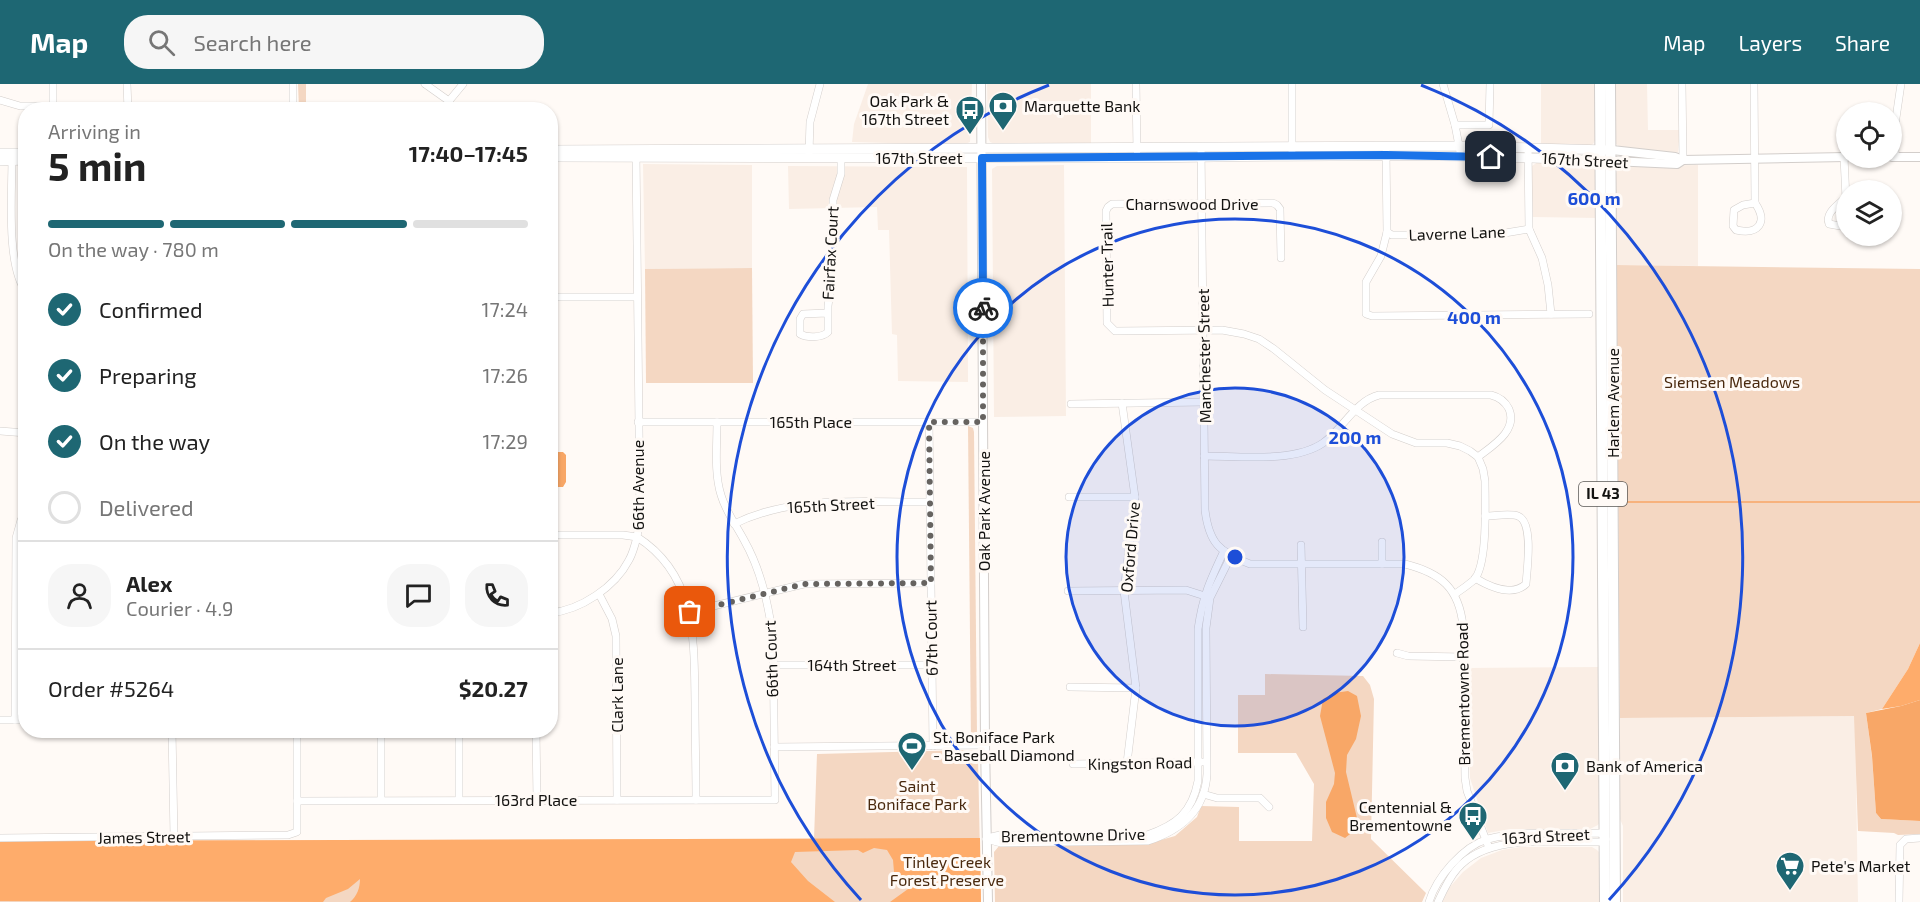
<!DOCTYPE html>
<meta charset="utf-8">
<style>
:root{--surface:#fff;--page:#f6f6f6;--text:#222;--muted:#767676;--line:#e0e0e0;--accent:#1e6773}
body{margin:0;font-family:"Exo 2",sans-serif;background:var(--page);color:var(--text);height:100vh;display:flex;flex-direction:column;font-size:22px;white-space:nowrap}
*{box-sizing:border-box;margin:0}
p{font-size:20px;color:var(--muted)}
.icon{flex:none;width:33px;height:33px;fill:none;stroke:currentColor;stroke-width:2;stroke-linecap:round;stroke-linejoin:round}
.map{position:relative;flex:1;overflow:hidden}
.sheet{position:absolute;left:18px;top:18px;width:540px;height:636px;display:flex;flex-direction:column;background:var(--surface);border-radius:24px;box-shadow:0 2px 4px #0004}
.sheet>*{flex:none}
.tools{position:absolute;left:1836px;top:18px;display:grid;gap:12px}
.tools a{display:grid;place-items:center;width:66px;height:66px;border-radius:50%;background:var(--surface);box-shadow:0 2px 4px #0004;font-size:30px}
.pin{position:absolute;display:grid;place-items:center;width:51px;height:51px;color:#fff;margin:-26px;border-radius:12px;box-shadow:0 3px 9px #0006}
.courier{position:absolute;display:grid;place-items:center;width:60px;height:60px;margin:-30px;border:4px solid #1a73e8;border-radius:50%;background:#fff;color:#222;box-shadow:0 2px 8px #0007}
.headline em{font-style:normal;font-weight:700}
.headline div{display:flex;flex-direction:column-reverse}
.headline{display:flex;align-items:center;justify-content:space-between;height:102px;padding:0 30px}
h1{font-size:39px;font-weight:700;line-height:45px}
.bar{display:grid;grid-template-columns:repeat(4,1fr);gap:9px 6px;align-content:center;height:72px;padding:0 30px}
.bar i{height:8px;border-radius:4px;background:var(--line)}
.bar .active{background:var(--accent)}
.bar p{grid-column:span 4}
.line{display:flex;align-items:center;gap:15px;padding:0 30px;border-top:2px solid var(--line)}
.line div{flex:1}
.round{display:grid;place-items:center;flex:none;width:63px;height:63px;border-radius:24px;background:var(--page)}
ol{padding:0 30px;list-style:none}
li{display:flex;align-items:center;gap:18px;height:66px}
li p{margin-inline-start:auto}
li .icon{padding:6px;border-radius:50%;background:var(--accent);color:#fff;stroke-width:4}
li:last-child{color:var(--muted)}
li i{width:33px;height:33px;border:3px solid var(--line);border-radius:50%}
header{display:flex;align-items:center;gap:36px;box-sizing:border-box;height:84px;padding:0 30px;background:var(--accent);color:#fff}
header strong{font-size:28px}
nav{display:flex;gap:33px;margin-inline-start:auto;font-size:21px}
.search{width:420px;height:54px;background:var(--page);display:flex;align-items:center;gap:15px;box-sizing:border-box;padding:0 21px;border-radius:24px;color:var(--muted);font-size:22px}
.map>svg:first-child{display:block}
.built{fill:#faeee5}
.green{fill:#f4d7c2}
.forest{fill:#feac6b}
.water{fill:#f8a767}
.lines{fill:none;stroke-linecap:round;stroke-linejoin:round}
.stream{stroke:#f8a767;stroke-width:1.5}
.minor-casing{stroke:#d3cecb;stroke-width:8}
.tertiary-casing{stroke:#d3cecb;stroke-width:10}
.secondary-casing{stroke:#d3cecb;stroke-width:10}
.primary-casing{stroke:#d3cecb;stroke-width:12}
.minor{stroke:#fff;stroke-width:7}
.tertiary{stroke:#fff;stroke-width:8}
.secondary{stroke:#fff;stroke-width:9}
.primary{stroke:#fff;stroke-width:10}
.done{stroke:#666360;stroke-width:6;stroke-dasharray:0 10.8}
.route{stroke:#1a73e8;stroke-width:8}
.ring{fill:none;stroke:#1d4ed8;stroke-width:3}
.labels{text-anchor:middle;stroke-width:6;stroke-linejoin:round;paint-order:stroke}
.shield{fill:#fffaf6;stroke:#5a5855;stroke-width:1.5}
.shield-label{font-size:15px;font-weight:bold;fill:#131210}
.poi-label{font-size:16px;fill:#131210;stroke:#fffaf6;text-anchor:start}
.street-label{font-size:16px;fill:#131210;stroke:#fffaf6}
.park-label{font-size:16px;fill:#49290e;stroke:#fffaf6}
.centre{fill:#1d4ed8;stroke:#fffaf6;stroke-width:3}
.ring-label{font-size:18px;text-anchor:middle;font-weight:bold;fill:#1d4ed8;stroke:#fffaf6;stroke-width:6;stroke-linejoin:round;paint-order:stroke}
</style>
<header>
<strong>Map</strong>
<div class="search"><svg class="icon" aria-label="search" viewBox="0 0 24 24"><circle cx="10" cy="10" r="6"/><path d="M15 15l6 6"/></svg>Search here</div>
<nav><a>Map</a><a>Layers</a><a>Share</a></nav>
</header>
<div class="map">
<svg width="1920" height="818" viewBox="0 0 1920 818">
<rect width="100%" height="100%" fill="#fffaf6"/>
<!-- built -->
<g class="built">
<path d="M868,0H972L970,58L963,61L852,58L854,40Z"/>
<path d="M987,0H1091V60H995L990,58L988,53Z"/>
<path d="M1541,0H1597V53L1593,60L1586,63L1541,60Z"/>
<path d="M1614,0H1647L1648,46H1680L1678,68L1668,71L1619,62L1616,60Z"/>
<path d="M1538,78L1597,81V134L1533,133L1531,88L1532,82Z"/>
<path d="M643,80L752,81V184L645,185Z"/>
<path d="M1064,81L1066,332L994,333L992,85L997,82Z"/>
<path d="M1698,81V182L1616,181V89L1618,86L1625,82Z"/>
<path d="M788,82L967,83L968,298L898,297L897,251L892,250L889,146H878L877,123L789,125Z"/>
<path d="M1601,583L1602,735L1598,741L1590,745H1510L1488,749L1470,694L1469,584Z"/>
<path d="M1855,632L1858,818H1623V742L1620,735V634Z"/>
<path d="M1520,763H1592L1597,766L1600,769L1602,818H1442L1449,804L1463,788L1481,774L1502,766Z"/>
</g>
<!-- green -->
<g class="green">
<path d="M298,0H306V25H299Z"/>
<path d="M1616,181L1920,185V559L1908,585L1882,625L1866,629L1872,673L1876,729L1881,735L1920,737V750L1898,751L1894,749L1858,747L1854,632L1620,634Z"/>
<path d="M752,184L753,299H646L645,185Z"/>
<path d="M968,342L973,344L974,348L977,651V655L971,659Z"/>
<path d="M1265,590L1363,592L1370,601L1374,615L1371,755L1426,809L1422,818H995L994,768L999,762L1147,760L1175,752L1197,733L1201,722L1239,723V757H1312L1314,700L1296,669H1238V611H1265Z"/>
<path d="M968,666L975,667L978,673L981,818H0V757L814,755L817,670Z"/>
</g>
<!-- forest -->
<g class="forest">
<path d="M1920,559V616L1901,622L1882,625L1908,585Z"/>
<path d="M980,754L981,818H890L908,805L894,788L893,776L887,766L874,764L863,769L858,766L795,768L791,778L808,797L835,818H350C357,812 360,804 360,795L348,805L326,814L323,818L0,817V757Z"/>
</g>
<!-- water -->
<g class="water">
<path d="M551,368H563L566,371V398L563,403H551Z"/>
<path d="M1348,607L1357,612L1361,632L1356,655L1347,671L1346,688L1357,734L1354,747L1345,754L1332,748L1326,734V718L1334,700L1335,689L1320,632L1323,615L1334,609Z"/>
<path d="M1920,616V737L1881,735L1876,729L1872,672L1866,629L1901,622Z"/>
</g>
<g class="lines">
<!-- stream -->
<path class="stream" d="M1624,418H1920"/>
<!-- minor casing -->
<g class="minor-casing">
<g id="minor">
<path d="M53,0V26"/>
<path d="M127,0L128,26"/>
<path d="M425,0L449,17"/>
<path d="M1136,0L1137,68"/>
<path d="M1292,0V67"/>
<path d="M1443,0L1455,41L1461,72"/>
<path d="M1682,0L1683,76"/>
<path d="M1754,0L1755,119"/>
<path d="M0,16L20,22H53"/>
<path d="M293,26V0"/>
<path d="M447,26L449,17L463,0"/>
<path d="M1455,41H1489L1490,0"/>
<path d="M1201,63L1205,426C1209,459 1219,468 1250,480H1405C1441,489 1459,504 1463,542L1465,694L1467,707L1489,764"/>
<path d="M1528,64L1529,145L1542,174L1548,201L1551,230"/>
<path d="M1386,68L1387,148L1381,172L1366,198V230L1372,232L1589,230"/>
<path d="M636,69L640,434L637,453C697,491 694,556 695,619C695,651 696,684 696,716"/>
<path d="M809,69L810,38L820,0"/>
<path d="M1844,73L1846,115"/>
<path d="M1895,73L1896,34L1901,0"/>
<path d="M12,74C12,109 6,181 26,208"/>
<path d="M1845,114C1837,122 1825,129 1829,140L1846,143"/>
<path d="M1755,119C1768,138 1759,151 1736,146L1733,142L1734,126L1743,121Z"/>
<path d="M1387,148L1392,151H1493L1529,145"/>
<path d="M1281,174L1280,125L1277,121L1273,119L1112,120L1108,123L1106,127L1107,239L1115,247L1222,246L1244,250L1259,255L1274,265L1325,306L1392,350L1416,359H1447L1460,362L1470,367L1478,373L1483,385L1485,397C1485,419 1488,480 1474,496C1468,501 1461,506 1455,510"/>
<path d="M550,213H637"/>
<path d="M827,229L803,230L800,235V250C807,254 822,254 828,248V222L833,184V116L841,90V74"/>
<path d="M1122,319L1135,413L1124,507L1136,604L1127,679"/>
<path d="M1071,320L1204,318"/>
<path d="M638,338H983"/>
<path d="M929,338L933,662"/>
<path d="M0,347L26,349"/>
<path d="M1204,372C1239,372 1294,379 1323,359C1343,345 1355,317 1379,311H1491C1499,313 1505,317 1509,325C1518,347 1492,362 1478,373"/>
<path d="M1069,413H1135"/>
<path d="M734,440C795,410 865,419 930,418"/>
<path d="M550,451H623L637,453C635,461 633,469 629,476C615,503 581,526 550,529"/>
<path d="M1301,461L1303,543"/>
<path d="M1382,480V458"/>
<path d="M1475,494C1490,503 1512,513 1526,500C1527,485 1534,438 1518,432C1510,429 1494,432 1485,432"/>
<path d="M1068,507L1186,506L1208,513"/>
<path d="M599,510L612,535L616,552L617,716"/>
<path d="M689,528L804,500L931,499"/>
<path d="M1397,569L1408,572L1464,573"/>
<path d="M773,581H932"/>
<path d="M1070,603L1136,604"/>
<path d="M0,636H26"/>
<path d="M15,636L16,454L21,436L26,431"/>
<path d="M172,646L174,753"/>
<path d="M459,646V716"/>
<path d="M536,646L537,716"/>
<path d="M774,663L985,661"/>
<path d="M1073,680L1202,678"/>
<path d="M1203,710L1217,714H1260L1269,723"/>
<path d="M381,716V646"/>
<path d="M297,717L775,716L773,553C768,519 761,486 744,456C736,441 726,428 721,411C714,389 717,362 717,338"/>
<path d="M0,754L288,751L297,748V646"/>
<path d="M987,754L1000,751H1147C1176,741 1192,729 1198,697V545C1203,511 1210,497 1224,467"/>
<path d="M986,755L1001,759L1148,757C1181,746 1205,727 1207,690L1206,544L1210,514L1231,472"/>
<path d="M1429,818C1436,794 1463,762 1488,755C1524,746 1564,750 1601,749L1605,755"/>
<path d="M1438,818C1443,807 1449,794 1457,785C1488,748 1557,759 1601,758L1606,755"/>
<path d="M1899,818L1900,761L1906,755L1920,754"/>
</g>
</g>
<!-- tertiary casing -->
<g class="tertiary-casing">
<g id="tertiary">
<path d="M981,0L985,661L988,818"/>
<path d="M1612,66L1675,73L1683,76L1846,73"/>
<path d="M1892,73H1920"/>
<path d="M1612,77L1677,80L1683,76"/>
</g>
</g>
<!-- secondary casing -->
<g class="secondary-casing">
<g id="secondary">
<path d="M550,66L1458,62L1607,66"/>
<path d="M0,69H26"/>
<path d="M550,73C735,74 919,75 1103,74C1271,73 1439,68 1607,77"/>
<path d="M0,77L26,76"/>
</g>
</g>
<!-- primary casing -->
<g class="primary-casing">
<g id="primary">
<path d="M1600,0L1605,818"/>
<path d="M1610,0L1615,818"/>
</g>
</g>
<!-- minor -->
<use href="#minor" class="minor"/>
<!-- tertiary -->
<use href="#tertiary" class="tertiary"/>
<!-- secondary -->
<use href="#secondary" class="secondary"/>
<!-- primary -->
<use href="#primary" class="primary"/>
</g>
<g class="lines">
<!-- done -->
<path class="done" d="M690,528L804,500L931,499L929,338H983V224"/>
<!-- route -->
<path class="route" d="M983,224L982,74L1386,71L1491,73"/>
</g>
<!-- distance rings -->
<circle cx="1235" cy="473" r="169" fill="#1d4ed8" fill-opacity=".12"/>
<g class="ring">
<circle cx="1235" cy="473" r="169"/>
<circle cx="1235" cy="473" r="338"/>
<path d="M861 816A507 507 0 0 1 1049 1M1421 1A507 507 0 0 1 1609 816"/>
</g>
<!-- icons -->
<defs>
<g id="bank-pin" transform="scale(1.5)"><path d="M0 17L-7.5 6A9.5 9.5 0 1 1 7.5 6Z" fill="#1e6773" stroke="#fffaf6"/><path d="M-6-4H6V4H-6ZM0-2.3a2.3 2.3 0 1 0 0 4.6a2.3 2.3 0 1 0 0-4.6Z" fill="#fff"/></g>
<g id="bus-pin" transform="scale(1.5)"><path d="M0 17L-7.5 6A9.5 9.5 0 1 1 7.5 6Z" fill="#1e6773" stroke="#fffaf6"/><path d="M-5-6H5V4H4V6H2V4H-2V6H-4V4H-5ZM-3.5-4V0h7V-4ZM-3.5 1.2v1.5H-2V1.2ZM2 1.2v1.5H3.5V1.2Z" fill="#fff"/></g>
<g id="stadium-pin" transform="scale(1.5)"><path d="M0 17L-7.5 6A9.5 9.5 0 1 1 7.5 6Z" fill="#1e6773" stroke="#fffaf6"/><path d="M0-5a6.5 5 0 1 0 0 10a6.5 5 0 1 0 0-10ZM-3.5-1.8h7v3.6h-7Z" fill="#fff"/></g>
<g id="supermarket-pin" transform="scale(1.5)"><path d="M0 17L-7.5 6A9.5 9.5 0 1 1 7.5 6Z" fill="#1e6773" stroke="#fffaf6"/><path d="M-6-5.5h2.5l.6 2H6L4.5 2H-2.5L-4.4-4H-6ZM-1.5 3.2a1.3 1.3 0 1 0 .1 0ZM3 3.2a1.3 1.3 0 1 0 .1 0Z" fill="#fff"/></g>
</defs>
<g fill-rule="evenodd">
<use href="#bank-pin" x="1003" y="22"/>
<use href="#bus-pin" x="970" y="26"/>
<use href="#stadium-pin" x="912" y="662"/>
<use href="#bank-pin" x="1565" y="682"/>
<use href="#bus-pin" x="1473" y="732"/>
<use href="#supermarket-pin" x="1790" y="782"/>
</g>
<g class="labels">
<!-- shield labels -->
<rect class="shield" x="1579" y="398" width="48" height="24" rx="4.5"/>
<g class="shield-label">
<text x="1603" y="415">IL 43</text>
</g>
<!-- poi labels -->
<g class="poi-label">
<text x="949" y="23" text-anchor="end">Oak Park &amp;<tspan x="949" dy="18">167th Street</tspan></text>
<text x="1024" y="28">Marquette Bank</text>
<text x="933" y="659">St. Boniface Park<tspan x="933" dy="18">- Baseball Diamond</tspan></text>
<text x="1586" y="688">Bank of America</text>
<text x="1452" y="729" text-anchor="end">Centennial &amp;<tspan x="1452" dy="18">Brementowne</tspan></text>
<text x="1811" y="788">Pete's Market</text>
</g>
<!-- street labels -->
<g class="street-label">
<text x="919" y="80">167th Street</text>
<text transform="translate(1585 76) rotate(3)" y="6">167th Street</text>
<text x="1192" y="126">Charnswood Drive</text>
<text transform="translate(1457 149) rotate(-2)" y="6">Laverne Lane</text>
<text transform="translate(830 169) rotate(-87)" y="6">Fairfax Court</text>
<text transform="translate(1107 181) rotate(-91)" y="6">Hunter Trail</text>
<text transform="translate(1204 272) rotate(-91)" y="6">Manchester Street</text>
<text transform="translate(1613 319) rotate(-90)" y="6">Harlem Avenue</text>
<text x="811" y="344">165th Place</text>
<text transform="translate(638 401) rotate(-90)" y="6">66th Avenue</text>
<text transform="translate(831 421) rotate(-3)" y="6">165th Street</text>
<text transform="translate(984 427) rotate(-90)" y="6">Oak Park Avenue</text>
<text transform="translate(1130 463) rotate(-85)" y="6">Oxford Drive</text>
<text transform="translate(931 554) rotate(-91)" y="6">67th Court</text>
<text transform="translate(771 575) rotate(-92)" y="6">66th Court</text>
<text x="852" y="587">164th Street</text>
<text transform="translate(1463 610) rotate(-91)" y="6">Brementowne Road</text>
<text transform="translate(617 611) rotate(-90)" y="6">Clark Lane</text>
<text transform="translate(1140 679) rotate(-1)" y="6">Kingston Road</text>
<text x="536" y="722">163rd Place</text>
<text transform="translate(1073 751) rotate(-1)" y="6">Brementowne Drive</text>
<text transform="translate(1546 752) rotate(-3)" y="6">163rd Street</text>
<text transform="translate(144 753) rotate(-1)" y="6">James Street</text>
</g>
<!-- park labels -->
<g class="park-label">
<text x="1732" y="304">Siemsen Meadows</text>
<text x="917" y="708">Saint<tspan x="917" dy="18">Boniface Park</tspan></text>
<text x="947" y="784">Tinley Creek<tspan x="947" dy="18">Forest Preserve</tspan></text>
</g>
</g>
<circle cx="1235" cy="473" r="9" class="centre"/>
<g class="ring-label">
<text x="1594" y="121">600 m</text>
<text x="1474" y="240">400 m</text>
<text x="1355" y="360">200 m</text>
</g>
</svg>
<div class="tools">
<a><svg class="icon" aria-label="locate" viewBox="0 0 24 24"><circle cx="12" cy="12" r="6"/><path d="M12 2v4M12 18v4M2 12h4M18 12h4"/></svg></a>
<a><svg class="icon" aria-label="layers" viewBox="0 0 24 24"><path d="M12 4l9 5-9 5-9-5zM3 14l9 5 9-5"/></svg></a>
</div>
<div class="pin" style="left:690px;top:528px;background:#ea580c"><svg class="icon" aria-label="bag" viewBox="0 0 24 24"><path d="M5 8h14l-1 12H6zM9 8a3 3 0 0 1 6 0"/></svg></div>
<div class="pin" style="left:1491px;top:73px;background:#1f2937"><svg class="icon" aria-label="home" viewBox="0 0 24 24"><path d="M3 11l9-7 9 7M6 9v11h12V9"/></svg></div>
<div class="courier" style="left:983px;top:224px"><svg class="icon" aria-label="bike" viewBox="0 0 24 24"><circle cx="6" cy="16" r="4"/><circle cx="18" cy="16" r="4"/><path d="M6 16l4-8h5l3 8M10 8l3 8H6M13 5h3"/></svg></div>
<section class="sheet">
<div class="headline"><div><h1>5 min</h1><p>Arriving in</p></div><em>17:40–17:45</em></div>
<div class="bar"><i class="active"></i><i class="active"></i><i class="active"></i><i></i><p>On the way · 780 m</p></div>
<ol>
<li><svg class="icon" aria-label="check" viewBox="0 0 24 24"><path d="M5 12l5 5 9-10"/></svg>Confirmed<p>17:24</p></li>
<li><svg class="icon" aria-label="check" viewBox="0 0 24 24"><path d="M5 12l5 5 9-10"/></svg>Preparing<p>17:26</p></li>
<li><svg class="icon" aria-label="check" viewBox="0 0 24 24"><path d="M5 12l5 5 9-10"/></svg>On the way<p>17:29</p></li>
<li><i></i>Delivered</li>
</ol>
<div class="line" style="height:108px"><a class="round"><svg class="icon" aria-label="person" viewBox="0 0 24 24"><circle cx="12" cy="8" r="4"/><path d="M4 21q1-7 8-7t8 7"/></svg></a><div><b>Alex</b><p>Courier · 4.9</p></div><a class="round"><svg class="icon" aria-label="chat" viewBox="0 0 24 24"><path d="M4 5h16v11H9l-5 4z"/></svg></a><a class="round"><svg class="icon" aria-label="phone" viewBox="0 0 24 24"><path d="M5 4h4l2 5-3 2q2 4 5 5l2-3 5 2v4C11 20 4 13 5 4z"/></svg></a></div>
<div class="line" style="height:78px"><div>Order #5264</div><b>$20.27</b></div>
</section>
</div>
